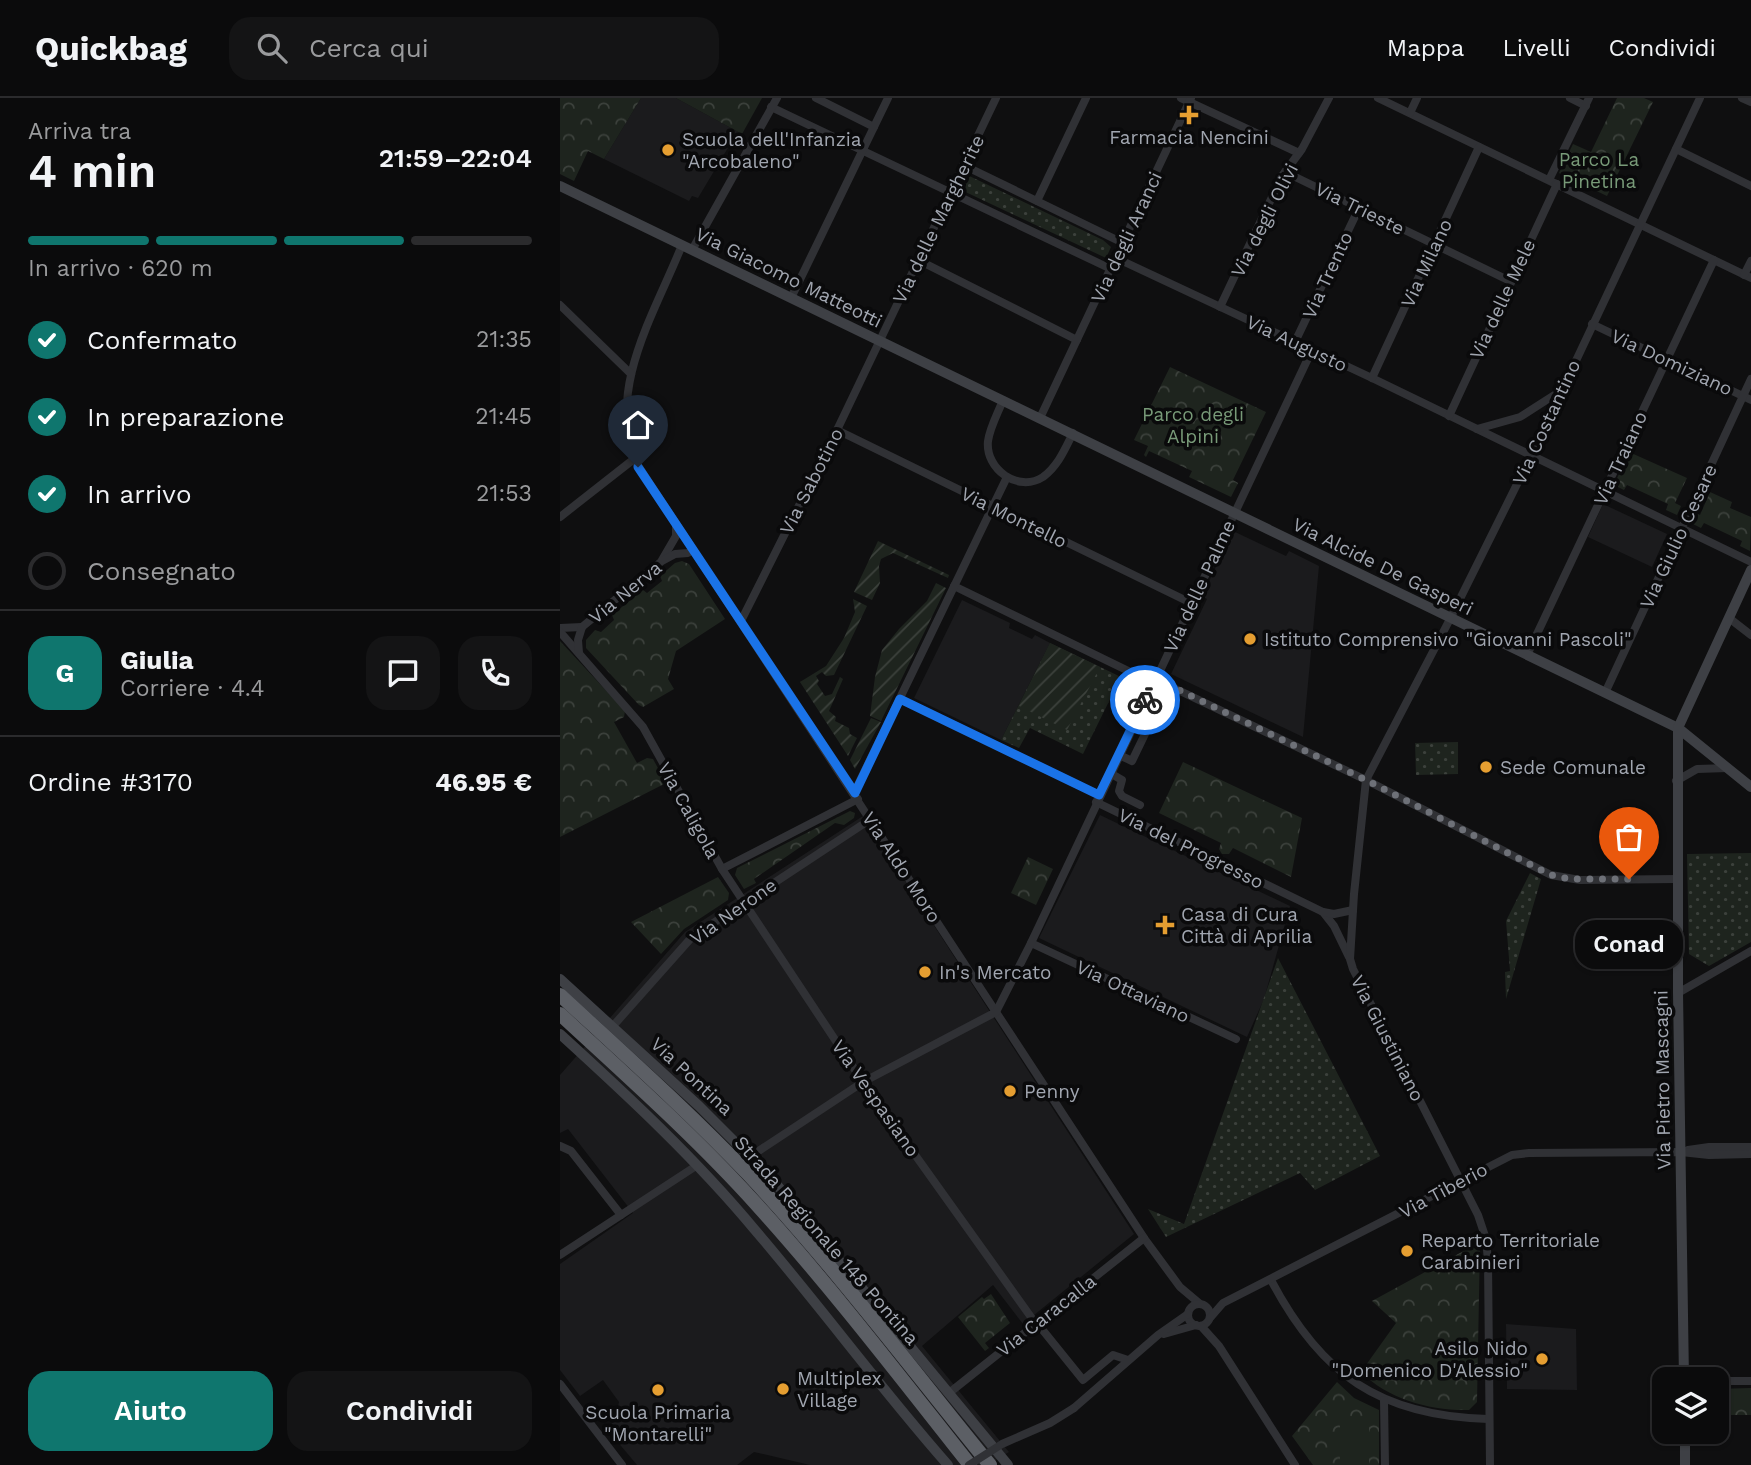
<!DOCTYPE html>
<html lang="it">
<meta charset="utf-8">
<style>
:root{--surface:#0b0b0c;--page:#141415;--text:#f1f3f6;--muted:#9a9b9d;--line:#2b2b2d;--accent:#0f766e}
body{margin:0;font-family:"Work Sans",sans-serif;background:var(--page);color:var(--text);height:100vh;display:flex;flex-direction:column;font-size:26px;white-space:nowrap}
*{box-sizing:border-box;margin:0}
p{font-size:23px;color:var(--muted)}
.icon{flex:none;width:38px;height:38px;fill:none;stroke:currentColor;stroke-width:2;stroke-linecap:round;stroke-linejoin:round}
.map{position:relative;flex:1;overflow:hidden}
.panel{display:flex;flex-direction:column;background:var(--surface);width:560px}
.panel>*{flex:none}
.controls{position:absolute;left:1092px;top:1269px;display:grid;gap:14px}
.controls a{display:grid;place-items:center;width:77px;height:77px;border-radius:14px;background:var(--surface);box-shadow:0 2px 5px #0004,0 0 0 2px var(--line);font-size:35px}
.pin{position:absolute;display:grid;place-items:center;width:60px;height:60px;color:#fff;margin:-72px -30px;border-radius:50% 50% 50% 0;rotate:-45deg;box-shadow:0 0 7px #0007}
.pin .icon{rotate:45deg}
.courier{position:absolute;display:grid;place-items:center;width:70px;height:70px;margin:-35px;border:5px solid #1a73e8;border-radius:50%;background:#fff;color:#222;box-shadow:0 2px 9px #0007}
.bubble{position:absolute;height:49px;border-radius:21px;background:var(--surface);box-shadow:0 2px 5px #0004,0 0 0 2px var(--line);font-size:23px;font-weight:600;line-height:49px;text-align:center}
.summary em{font-style:normal;font-weight:600}
.summary div{display:flex;flex-direction:column-reverse}
.summary{display:flex;align-items:center;justify-content:space-between;height:119px;padding:0 28px}
h1{font-size:46px;font-weight:600;line-height:52px}
.bar{display:grid;grid-template-columns:repeat(4,1fr);gap:10px 7px;align-content:center;height:84px;padding:0 28px}
.bar i{height:9px;border-radius:5px;background:var(--line)}
.bar .selected{background:var(--accent)}
.bar p{grid-column:span 4}
.line{display:flex;align-items:center;gap:18px;padding:0 28px;border-top:2px solid var(--line)}
.line div{flex:1}
.round{display:grid;place-items:center;flex:none;width:74px;height:74px;border-radius:21px;background:var(--page)}
ol{padding:0 28px;list-style:none}
li{display:flex;align-items:center;gap:21px;height:77px}
li p{margin-inline-start:auto}
li .icon{padding:7px;border-radius:50%;background:var(--accent);color:#fff;stroke-width:4}
li:last-child{color:var(--muted)}
li i{width:38px;height:38px;border:4px solid var(--line);border-radius:50%}
.cta{display:flex;gap:14px;margin-top:auto;padding:14px 28px}
.cta a{flex:1;height:80px;border-radius:21px;background:var(--accent);color:#fff;font-size:28px;font-weight:600;line-height:80px;text-align:center}
.cta a+a{background:var(--page);color:var(--text)}
header{display:flex;align-items:center;gap:42px;box-sizing:border-box;height:98px;padding:0 35px;background:var(--surface);border-bottom:2px solid var(--line)}
header strong{font-size:33px}
nav{display:flex;gap:38px;margin-inline-start:auto;font-size:24px}
.search{width:490px;height:63px;background:var(--page);display:flex;align-items:center;gap:18px;box-sizing:border-box;padding:0 24px;border-radius:21px;color:var(--muted);font-size:26px}
main{display:flex;flex:1;min-height:0}
.map>svg:first-child{display:block}
.built{fill:#1b1b1d}
.grass{fill:url(#grass-dots)}
.park{fill:url(#park-crowns)}
.garden{fill:url(#garden-furrows)}
.pitch{fill:#1e241e}
.lines{fill:none;stroke-linecap:round;stroke-linejoin:round}
.street{stroke:#303135;stroke-width:8}
.secondary{stroke:#3e4045;stroke-width:10}
.highway{stroke:#5c5f65;stroke-width:14}
.street-bridge{stroke:#303135;stroke-width:8}
.done{stroke:#6e7178;stroke-width:7;stroke-dasharray:0 12.6}
.route{stroke:#1a73e8;stroke-width:9}
.poi-dot{fill:#e59e31;stroke:#0a0a0b;stroke-width:2.5}
.labels{text-anchor:middle;stroke-width:7;stroke-linejoin:round;paint-order:stroke}
.poi-label{font-size:19px;fill:#a1a6b0;stroke:#0a0a0b;text-anchor:start}
.park-label{font-size:19px;fill:#789a78;stroke:#0a0a0b}
.street-label{font-size:19px;fill:#a1a6b0;stroke:#0a0a0b}
</style>
<header>
<strong>Quickbag</strong>
<div class="search"><svg class="icon" aria-label="search" viewBox="0 0 24 24"><circle cx="10" cy="10" r="6"/><path d="M15 15l6 6"/></svg>Cerca qui</div>
<nav><a>Mappa</a><a>Livelli</a><a>Condividi</a></nav>
</header>
<main>
<section class="panel">
<div class="summary"><div><h1>4 min</h1><p>Arriva tra</p></div><em>21:59–22:04</em></div>
<div class="bar"><i class="selected"></i><i class="selected"></i><i class="selected"></i><i></i><p>In arrivo · 620 m</p></div>
<ol>
<li><svg class="icon" aria-label="check" viewBox="0 0 24 24"><path d="M5 12l5 5 9-10"/></svg>Confermato<p>21:35</p></li>
<li><svg class="icon" aria-label="check" viewBox="0 0 24 24"><path d="M5 12l5 5 9-10"/></svg>In preparazione<p>21:45</p></li>
<li><svg class="icon" aria-label="check" viewBox="0 0 24 24"><path d="M5 12l5 5 9-10"/></svg>In arrivo<p>21:53</p></li>
<li><i></i>Consegnato</li>
</ol>
<div class="line" style="height:126px"><b class="round" style="background:var(--accent);color:#fff">G</b><div><b>Giulia</b><p>Corriere · 4.4</p></div><a class="round"><svg class="icon" aria-label="chat" viewBox="0 0 24 24"><path d="M4 5h16v11H9l-5 4z"/></svg></a><a class="round"><svg class="icon" aria-label="phone" viewBox="0 0 24 24"><path d="M5 4h4l2 5-3 2q2 4 5 5l2-3 5 2v4C11 20 4 13 5 4z"/></svg></a></div>
<div class="line" style="height:91px"><div>Ordine #3170</div><b>46.95 €</b></div>
<div class="cta"><a>Aiuto</a><a>Condividi</a></div>
</section>
<div class="map">
<svg width="1191" height="1367" viewBox="0 0 1191 1367">
<defs>
<pattern id="grass-dots" width="8" height="8" patternUnits="userSpaceOnUse" patternTransform="scale(1.75)"><rect width="8" height="8" fill="#1e241e"/><path d="M2 2h.1M6 6h.1" fill="none" stroke="#3c413c" stroke-width="1.8" stroke-linecap="round"/></pattern>
<pattern id="park-crowns" width="20" height="18" patternUnits="userSpaceOnUse" patternTransform="scale(1.75)"><rect width="20" height="18" fill="#1e241e"/><path d="M2 6a3 3 0 1 1 6 0M12 15a3 3 0 1 1 6 0" fill="none" stroke="#3c413c"/></pattern>
<pattern id="garden-furrows" width="10" height="10" patternUnits="userSpaceOnUse" patternTransform="scale(1.75)"><rect width="10" height="10" fill="#1e241e"/><path d="M-1 1l2-2M0 10L10 0M9 11l2-2" fill="none" stroke="#3c413c"/></pattern>
</defs>
<rect width="100%" height="100%" fill="#0f0f10"/>
<!-- built -->
<g class="built">
<path d="M81,0H116L182,36H176L177,43H172L138,100L132,98L129,103L44,61Z"/>
<path d="M1043,406L1107,436L1092,469L1028,439Z"/>
<path d="M673,433L726,458L729,453L759,468L743,639L611,576L647,501L642,498Z"/>
<path d="M402,502L450,525L449,530L472,541L475,537L490,545L441,642L354,600Z"/>
<path d="M540,717L730,808L704,901L687,939L479,840Z"/>
<path d="M303,718L574,1136L463,1226L433,1187L362,1248L449,1354L428,1367H250L194,1354L177,1367H77L46,1330L55,1323L59,1304L43,1282L20,1298L0,1272V1166L73,1115L8,1031L0,1035V977L125,834Z"/>
<path d="M946,1226L1016,1231L1017,1292L947,1291Z"/>
</g>
<!-- grass -->
<g class="grass">
<path d="M403,75L543,142L551,149L546,160L397,90Z"/>
<path d="M490,545L561,579L523,656L470,630L459,650L441,642Z"/>
<path d="M898,644V676L856,677L855,645Z"/>
<path d="M1191,755V844L1149,868L1129,856L1127,756Z"/>
<path d="M970,775L981,781L946,901L945,874L950,873L946,823Z"/>
<path d="M718,860L820,1058L755,1092L740,1075L606,1139L588,1111L624,1126Z"/>
</g>
<!-- park -->
<g class="park">
<path d="M0,0H81L44,61L28,53L14,83L0,76Z"/>
<path d="M116,0H202L182,36Z"/>
<path d="M1057,0H1084L1093,4L1047,98L999,75L1013,46L1031,54Z"/>
<path d="M610,269L706,314L673,382L678,385L671,399L629,379L632,373L589,353L586,359L584,357L588,348L574,342Z"/>
<path d="M1069,354L1127,380L1115,405L1121,408L1117,417L1106,412L1108,406L1067,387L1064,392L1054,387Z"/>
<path d="M1150,394L1172,404L1170,410L1191,419L1190,453L1180,448L1182,443L1144,425L1141,430L1129,424L1133,414L1140,417Z"/>
<path d="M122,463L129,466L165,521L116,553L108,581L114,591L83,609L79,607L26,550V542L35,532L41,534L54,522L52,517L83,492L87,495L102,483L100,478L115,465Z"/>
<path d="M0,543L65,613L64,619L54,624L77,665L87,660L93,661L106,685L0,739Z"/>
<path d="M623,664L742,720L731,779L673,750L669,756H662L659,751L661,745L599,715Z"/>
<path d="M290,713L295,715L294,720L284,727L275,725L194,781L196,785L184,791L175,777L177,770Z"/>
<path d="M468,759L493,771L476,807L451,795Z"/>
<path d="M158,779L169,795L168,802L124,831L101,856L71,824Z"/>
<path d="M920,1144L917,1304L909,1312C870,1313 828,1301 801,1274L836,1225L812,1203Z"/>
<path d="M431,1196L450,1225L425,1245L429,1250L425,1253L398,1219L422,1199L424,1201Z"/>
<path d="M777,1284L794,1300L819,1312V1367H753L732,1338Z"/>
<path d="M1191,1290V1317H1157V1291Z"/>
</g>
<!-- garden -->
<g class="garden">
<path d="M318,443L389,477L388,480L333,455L321,461L319,468L320,485L312,502L294,494Z"/>
<path d="M376,485L386,490L321,623L310,618L315,579L322,552L339,531L367,503Z"/>
<path d="M293,501L307,508L274,577L266,578L262,574L256,578L259,583L257,586L265,598L272,596L280,579L283,581L269,613L276,619L275,623L289,630L290,636L297,640L288,658L240,584L266,568L284,540L295,514Z"/>
<path d="M490,545L540,569L507,632L459,608Z"/>
<path d="M311,620L321,624L295,671L290,662Z"/>
</g>
<!-- pitch -->
<rect class="pitch" x="780" y="1323" width="29" height="44"/>
<g class="lines">
<!-- street -->
<g class="street">
<path d="M256,0L314,29"/>
<path d="M621,0L739,55"/>
<path d="M818,0L1191,180"/>
<path d="M1010,0L1026,8"/>
<path d="M1182,0L1191,4"/>
<path d="M211,9L551,171"/>
<path d="M850,15L857,0"/>
<path d="M1116,51L1191,88"/>
<path d="M403,67L563,145"/>
<path d="M725,74L950,183"/>
<path d="M989,82L1029,0"/>
<path d="M477,103L526,0"/>
<path d="M122,147C95,215 47,288 75,363L584,1140L620,1189L639,1205"/>
<path d="M132,152L217,0"/>
<path d="M556,160L812,280L1191,464"/>
<path d="M358,162L517,242"/>
<path d="M1184,177L1191,163"/>
<path d="M231,200L328,0"/>
<path d="M0,207L71,276"/>
<path d="M660,209L722,78L742,51L769,0"/>
<path d="M1032,226L1191,302"/>
<path d="M735,244L799,110"/>
<path d="M812,280L919,49"/>
<path d="M443,302C438,315 430,329 428,343C425,371 458,395 483,379C498,368 505,351 513,335"/>
<path d="M889,318L997,86"/>
<path d="M480,320L631,0"/>
<path d="M917,331L960,319L999,294"/>
<path d="M277,332L631,505"/>
<path d="M0,419L74,361"/>
<path d="M102,462L116,438V426"/>
<path d="M394,488L593,585"/>
<path d="M1169,520L1191,537"/>
<path d="M181,523L277,332L436,0"/>
<path d="M0,530L22,529"/>
<path d="M0,534L83,629L162,771L298,701"/>
<path d="M19,555L18,542L22,529L102,463L115,456L128,455L133,451"/>
<path d="M967,557L1154,162"/>
<path d="M595,581L806,682L991,777L1020,782L1117,781"/>
<path d="M1045,595L1191,281"/>
<path d="M340,601L539,697"/>
<path d="M559,657L572,663L585,636"/>
<path d="M550,675L562,682L559,693L562,698L580,707"/>
<path d="M1116,683L1137,671L1168,670"/>
<path d="M294,695L447,379"/>
<path d="M536,704L763,814L774,828L789,859"/>
<path d="M162,771L303,984L476,1226"/>
<path d="M763,814L774,816L793,812"/>
<path d="M471,845L676,941"/>
<path d="M1118,895L1191,853"/>
<path d="M53,928L132,839L311,721"/>
<path d="M0,1048L11,1053L61,1117"/>
<path d="M1128,1052L1149,1049H1191"/>
<path d="M191,1058L303,984L436,914L471,845L752,252"/>
<path d="M0,1157L136,1068"/>
<path d="M711,1182C761,1277 820,1318 928,1321"/>
<circle cx="639" cy="1217" r="11"/>
<path d="M650,1220L663,1205L952,1057L969,1055L1121,1054L1149,1057L1191,1056"/>
<path d="M477,1225L523,1282L553,1257L568,1262"/>
<path d="M641,1228L659,1248L735,1367"/>
<path d="M604,1236L636,1227"/>
<path d="M1157,1283H1191"/>
<path d="M0,1286L62,1367"/>
<path d="M389,1295L584,1140"/>
<path d="M824,1302L825,1367"/>
<path d="M514,1310L598,1237L628,1216"/>
<path d="M930,1367L928,1163L926,1141L918,1117L793,871L790,861L794,796L806,682L890,521L971,358L1140,0"/>
</g>
<!-- secondary -->
<g class="secondary">
<path d="M0,88L1118,630L1191,689"/>
<path d="M0,881L139,1008L212,1081L448,1367"/>
<path d="M0,936C68,998 136,1061 195,1132C261,1209 321,1291 388,1367"/>
<path d="M1124,1281L1118,895V630L1191,472"/>
<path d="M1125,1334V1367"/>
</g>
<!-- highway -->
<g class="highway">
<path d="M0,897C64,956 129,1014 189,1077C275,1169 351,1270 430,1367"/>
<path d="M0,916C67,978 137,1040 198,1108C273,1191 341,1280 410,1367"/>
</g>
<!-- street-bridge -->
<path class="street-bridge" d="M409,1367L442,1346L490,1325L514,1310"/>
</g>
<g class="lines">
<!-- done -->
<path class="done" d="M585,602L596,581L806,682L991,777L1010,781H1069"/>
<!-- route -->
<path class="route" d="M78,369L295,695L340,601L539,697L585,602"/>
</g>
<!-- markers -->
<g class="poi-dot">
<path d="M625.5 6.5h7v7h7v7h-7v7h-7v-7h-7v-7h7z"/>
<circle cx="108" cy="52" r="7"/>
<circle cx="690" cy="541" r="7"/>
<circle cx="926" cy="669" r="7"/>
<path d="M601.5 816.5h7v7h7v7h-7v7h-7v-7h-7v-7h7z"/>
<circle cx="365" cy="874" r="7"/>
<circle cx="450" cy="993" r="7"/>
<circle cx="847" cy="1153" r="7"/>
<circle cx="982" cy="1261" r="7"/>
<circle cx="223" cy="1291" r="7"/>
<circle cx="98" cy="1292" r="7"/>
</g>
<g class="labels">
<!-- poi labels -->
<g class="poi-label">
<text x="629" y="46" text-anchor="middle">Farmacia Nencini</text>
<text x="122" y="48">Scuola dell'Infanzia<tspan x="122" dy="22">"Arcobaleno"</tspan></text>
<text x="704" y="548">Istituto Comprensivo "Giovanni Pascoli"</text>
<text x="940" y="676">Sede Comunale</text>
<text x="621" y="823">Casa di Cura<tspan x="621" dy="22">Città di Aprilia</tspan></text>
<text x="379" y="881">In's Mercato</text>
<text x="464" y="1000">Penny</text>
<text x="861" y="1149">Reparto Territoriale<tspan x="861" dy="22">Carabinieri</tspan></text>
<text x="968" y="1257" text-anchor="end">Asilo Nido<tspan x="968" dy="22">"Domenico D'Alessio"</tspan></text>
<text x="237" y="1287">Multiplex<tspan x="237" dy="22">Village</tspan></text>
<text x="98" y="1321" text-anchor="middle">Scuola Primaria<tspan x="98" dy="22">"Montarelli"</tspan></text>
</g>
<!-- park labels -->
<g class="park-label">
<text x="1039" y="68">Parco La<tspan x="1039" dy="22">Pinetina</tspan></text>
<text x="633" y="323">Parco degli<tspan x="633" dy="22">Alpini</tspan></text>
</g>
<!-- street labels -->
<g class="street-label">
<text transform="translate(800 110) rotate(26)" y="7">Via Trieste</text>
<text transform="translate(378 121) rotate(-64)" y="7">Via delle Margherite</text>
<text transform="translate(704 122) rotate(-63)" y="7">Via degli Olivi</text>
<text transform="translate(566 139) rotate(-65)" y="7">Via degli Aranci</text>
<text transform="translate(866 165) rotate(-65)" y="7">Via Milano</text>
<text transform="translate(767 177) rotate(-65)" y="7">Via Trento</text>
<text transform="translate(229 179) rotate(26)" y="7">Via Giacomo Matteotti</text>
<text transform="translate(942 201) rotate(-65)" y="7">Via delle Mele</text>
<text transform="translate(737 245) rotate(25)" y="7">Via Augusto</text>
<text transform="translate(1112 264) rotate(25)" y="7">Via Domiziano</text>
<text transform="translate(986 324) rotate(-65)" y="7">Via Costantino</text>
<text transform="translate(1060 360) rotate(-65)" y="7">Via Traiano</text>
<text transform="translate(251 383) rotate(-63)" y="7">Via Sabotino</text>
<text transform="translate(454 419) rotate(26)" y="7">Via Montello</text>
<text transform="translate(1118 438) rotate(-65)" y="7">Via Giulio Cesare</text>
<text transform="translate(823 468) rotate(26)" y="7">Via Alcide De Gasperi</text>
<text transform="translate(639 488) rotate(-65)" y="7">Via delle Palme</text>
<text transform="translate(65 494) rotate(-39)" y="7">Via Nerva</text>
<text transform="translate(129 712) rotate(61)" y="7">Via Caligola</text>
<text transform="translate(631 750) rotate(26)" y="7">Via del Progresso</text>
<text transform="translate(342 769) rotate(57)" y="7">Via Aldo Moro</text>
<text transform="translate(173 813) rotate(-35)" y="7">Via Nerone</text>
<text transform="translate(573 893) rotate(25)" y="7">Via Ottaviano</text>
<text transform="translate(828 940) rotate(63)" y="7">Via Giustiniano</text>
<text transform="translate(132 978) rotate(43)" y="7">Via Pontina</text>
<text transform="translate(1102 982) rotate(-91)" y="7">Via Pietro Mascagni</text>
<text transform="translate(316 1000) rotate(55)" y="7">Via Vespasiano</text>
<text transform="translate(883 1092) rotate(-28)" y="7">Via Tiberio</text>
<text transform="translate(267 1142) rotate(49)" y="7">Strada Regionale 148 Pontina</text>
<text transform="translate(486 1217) rotate(-38)" y="7">Via Caracalla</text>
</g>
</g>
</svg>
<div class="controls">
<a><svg class="icon" aria-label="layers" viewBox="0 0 24 24"><path d="M12 4l9 5-9 5-9-5zM3 14l9 5 9-5"/></svg></a>
</div>
<div class="pin" style="left:1069px;top:781px;background:#ea580c"><svg class="icon" aria-label="bag" viewBox="0 0 24 24"><path d="M5 8h14l-1 12H6zM9 8a3 3 0 0 1 6 0"/></svg></div>
<div class="pin" style="left:78px;top:369px;background:#1f2937"><svg class="icon" aria-label="home" viewBox="0 0 24 24"><path d="M3 11l9-7 9 7M6 9v11h12V9"/></svg></div>
<div class="courier" style="left:585px;top:602px"><svg class="icon" aria-label="bike" viewBox="0 0 24 24"><circle cx="6" cy="16" r="4"/><circle cx="18" cy="16" r="4"/><path d="M6 16l4-8h5l3 8M10 8l3 8H6M13 5h3"/></svg></div>
<div class="bubble" style="left:1015px;top:822px;width:108px">Conad</div>
</div>
</main>
